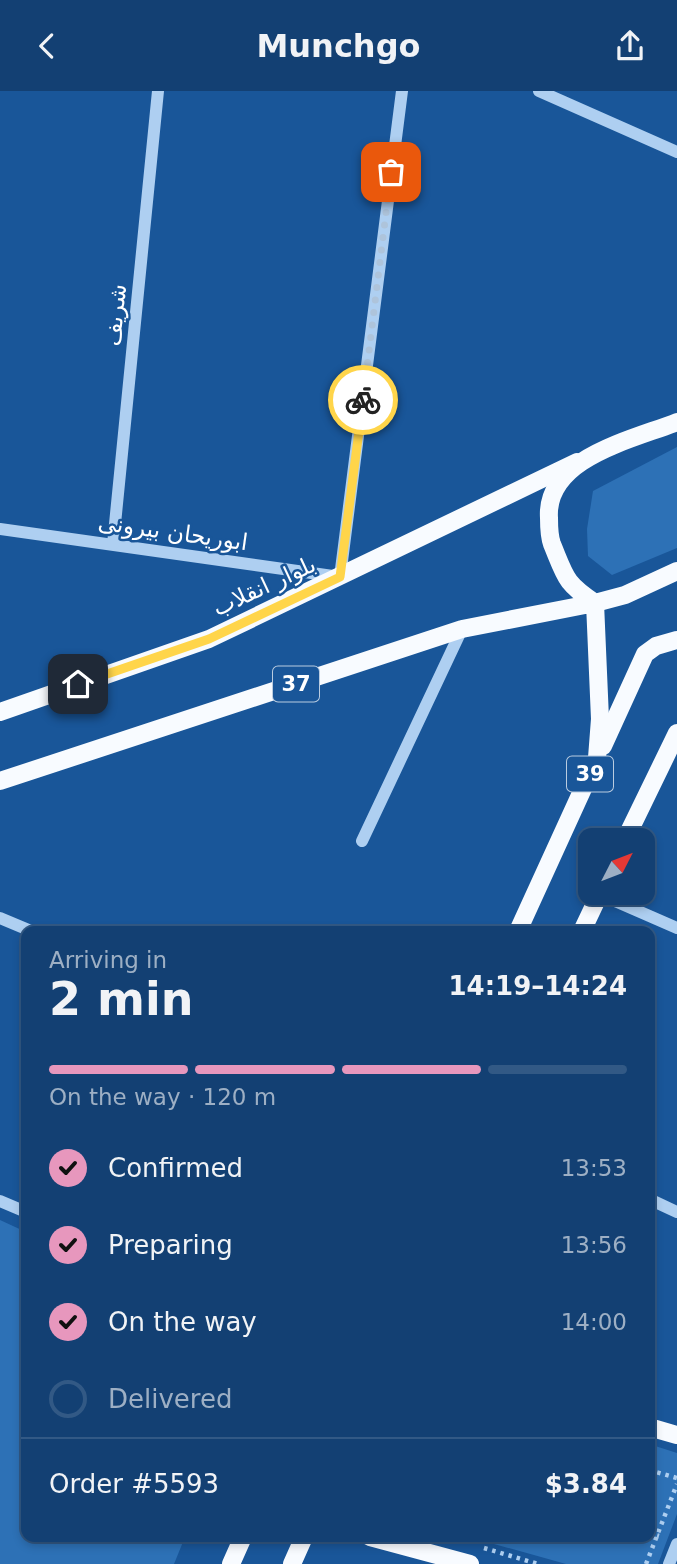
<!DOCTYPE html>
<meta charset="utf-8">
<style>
:root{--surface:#134073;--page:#1c4778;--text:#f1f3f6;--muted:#9dafc4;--line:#325985;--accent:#e797bd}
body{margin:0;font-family:"DejaVu Sans",Vazirmatn,sans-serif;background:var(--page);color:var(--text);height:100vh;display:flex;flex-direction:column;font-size:26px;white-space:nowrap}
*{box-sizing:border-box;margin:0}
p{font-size:23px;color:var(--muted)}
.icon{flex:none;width:38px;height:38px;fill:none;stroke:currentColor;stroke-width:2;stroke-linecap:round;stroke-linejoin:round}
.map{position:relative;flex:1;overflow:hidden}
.sheet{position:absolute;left:21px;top:835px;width:634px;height:616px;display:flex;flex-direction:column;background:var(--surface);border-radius:14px;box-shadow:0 4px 10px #0003,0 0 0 2px var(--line)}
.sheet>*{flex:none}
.needle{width:46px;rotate:48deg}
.controls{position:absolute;left:578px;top:737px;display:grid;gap:14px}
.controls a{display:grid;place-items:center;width:77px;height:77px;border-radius:14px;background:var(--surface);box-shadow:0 4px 10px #0003,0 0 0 2px var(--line);font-size:35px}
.pin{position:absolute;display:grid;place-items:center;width:60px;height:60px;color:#fff;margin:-30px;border-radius:14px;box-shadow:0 4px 10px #0006}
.courier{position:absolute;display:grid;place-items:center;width:70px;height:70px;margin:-35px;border:5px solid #ffd54a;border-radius:50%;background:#fff;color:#222;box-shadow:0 2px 9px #0007}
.head em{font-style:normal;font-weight:800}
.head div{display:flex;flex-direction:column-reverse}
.head{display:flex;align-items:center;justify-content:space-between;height:119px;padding:0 28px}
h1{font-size:46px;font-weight:800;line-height:52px}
.bar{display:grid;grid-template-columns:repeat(4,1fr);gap:10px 7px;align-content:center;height:84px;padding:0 28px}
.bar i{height:9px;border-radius:5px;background:var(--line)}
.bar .selected{background:var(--accent)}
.bar p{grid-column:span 4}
.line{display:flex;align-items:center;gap:18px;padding:0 28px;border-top:2px solid var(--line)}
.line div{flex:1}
ol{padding:0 28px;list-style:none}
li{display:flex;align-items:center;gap:21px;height:77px}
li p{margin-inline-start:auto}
li .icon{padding:7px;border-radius:50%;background:var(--accent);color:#111;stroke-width:4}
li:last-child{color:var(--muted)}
li i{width:38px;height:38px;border:4px solid var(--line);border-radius:50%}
header{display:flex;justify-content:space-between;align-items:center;height:91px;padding:0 28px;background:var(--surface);font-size:32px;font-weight:800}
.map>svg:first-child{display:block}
.green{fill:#2d71b6}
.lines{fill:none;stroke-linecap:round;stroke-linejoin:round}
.path{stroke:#aecff1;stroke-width:4.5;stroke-dasharray:3.5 5;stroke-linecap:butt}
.minor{stroke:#aecff1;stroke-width:12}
.major{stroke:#f8fbff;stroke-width:18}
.done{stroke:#aec4db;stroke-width:7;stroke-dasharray:0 12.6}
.route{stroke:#ffd54a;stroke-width:9}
.labels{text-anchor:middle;stroke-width:5;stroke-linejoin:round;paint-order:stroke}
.shield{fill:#195699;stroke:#bacce0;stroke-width:2}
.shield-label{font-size:21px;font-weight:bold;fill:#fff}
.street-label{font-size:23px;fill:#fff;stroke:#195699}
</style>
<header><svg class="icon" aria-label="back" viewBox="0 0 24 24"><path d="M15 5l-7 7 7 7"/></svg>Munchgo<svg class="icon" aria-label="share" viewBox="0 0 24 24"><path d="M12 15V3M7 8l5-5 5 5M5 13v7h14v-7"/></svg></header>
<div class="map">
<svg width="677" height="1473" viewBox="0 0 677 1473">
<rect width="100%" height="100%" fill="#195699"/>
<!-- green -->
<g class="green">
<path d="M677,356V457L612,484L588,465L587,438L593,400Z"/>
<path d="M0,1129L26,1141V1446H185L174,1473H0Z"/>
<path d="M649,1353L677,1362V1423L658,1473H566L469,1446H649Z"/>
</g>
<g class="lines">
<!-- path -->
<g class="path">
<path d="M649,1379L677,1387"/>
<path d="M649,1442L659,1445"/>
<path d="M484,1457L538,1473"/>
<path d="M646,1473L677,1393"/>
</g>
<!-- minor -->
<g class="minor">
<path d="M539,0L677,61"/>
<path d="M0,438L340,486L402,0"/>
<path d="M113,453L158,0"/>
<path d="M362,750L462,538"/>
<path d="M599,803L677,837"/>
<path d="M0,827L31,840"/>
<path d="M649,1108L677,1121"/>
<path d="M0,1110L26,1121"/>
<path d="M669,1473L677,1453"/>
</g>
<!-- major -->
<g class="major">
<path d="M677,331C632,349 545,367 549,427C549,436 549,445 552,453C566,487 565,492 595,512L625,504L677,480"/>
<path d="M0,621L209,548L577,371"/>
<path d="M603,655L645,563L656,555L677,549"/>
<path d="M0,690L462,538L595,512L600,628L597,667L518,840"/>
<path d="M625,749L677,642"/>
<path d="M582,840L600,802"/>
<path d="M649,1336L677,1344"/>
<path d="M370,1446L470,1473"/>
<path d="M231,1473L243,1446"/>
<path d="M292,1473L304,1446"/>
</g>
</g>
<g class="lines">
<!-- done -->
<path class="done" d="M363,309L391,81"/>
<!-- route -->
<path class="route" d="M78,593L209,548L340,486L363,309"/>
</g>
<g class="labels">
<!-- shield labels -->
<g class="shield">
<rect x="273" y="575.5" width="46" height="35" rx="5"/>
<rect x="567" y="665.5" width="46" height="35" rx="5"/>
</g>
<g class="shield-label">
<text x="296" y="600">37</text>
<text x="590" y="690">39</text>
</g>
<!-- street labels -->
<g class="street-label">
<text transform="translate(115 224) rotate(-84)" y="8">شریف</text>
<text transform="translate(173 441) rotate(8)" y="8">ابوریحان بیرونی</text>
<text transform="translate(264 495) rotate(-25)" y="8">بلوار انقلاب</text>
</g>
</g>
</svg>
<div class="controls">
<a><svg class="needle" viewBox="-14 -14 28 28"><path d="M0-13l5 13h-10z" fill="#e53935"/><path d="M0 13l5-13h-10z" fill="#9dafc4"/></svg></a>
</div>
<div class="pin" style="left:391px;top:81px;background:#ea580c"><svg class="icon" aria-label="bag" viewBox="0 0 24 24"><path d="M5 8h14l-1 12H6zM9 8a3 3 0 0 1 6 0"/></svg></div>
<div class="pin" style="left:78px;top:593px;background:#1f2937"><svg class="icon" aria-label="home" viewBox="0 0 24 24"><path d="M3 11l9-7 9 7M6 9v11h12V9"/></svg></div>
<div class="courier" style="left:363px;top:309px"><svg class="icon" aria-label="bike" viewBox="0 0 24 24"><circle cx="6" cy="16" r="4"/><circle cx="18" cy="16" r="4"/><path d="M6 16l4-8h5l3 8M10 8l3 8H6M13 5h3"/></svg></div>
<section class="sheet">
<div class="head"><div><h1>2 min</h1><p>Arriving in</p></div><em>14:19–14:24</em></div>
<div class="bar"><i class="selected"></i><i class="selected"></i><i class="selected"></i><i></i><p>On the way · 120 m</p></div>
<ol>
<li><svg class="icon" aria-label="check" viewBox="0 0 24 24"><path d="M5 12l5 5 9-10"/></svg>Confirmed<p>13:53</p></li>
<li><svg class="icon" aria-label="check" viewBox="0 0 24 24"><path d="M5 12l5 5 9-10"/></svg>Preparing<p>13:56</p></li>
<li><svg class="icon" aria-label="check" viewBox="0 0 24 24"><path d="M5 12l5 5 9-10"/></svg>On the way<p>14:00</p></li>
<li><i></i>Delivered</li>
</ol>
<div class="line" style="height:91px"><div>Order #5593</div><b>$3.84</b></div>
</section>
</div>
